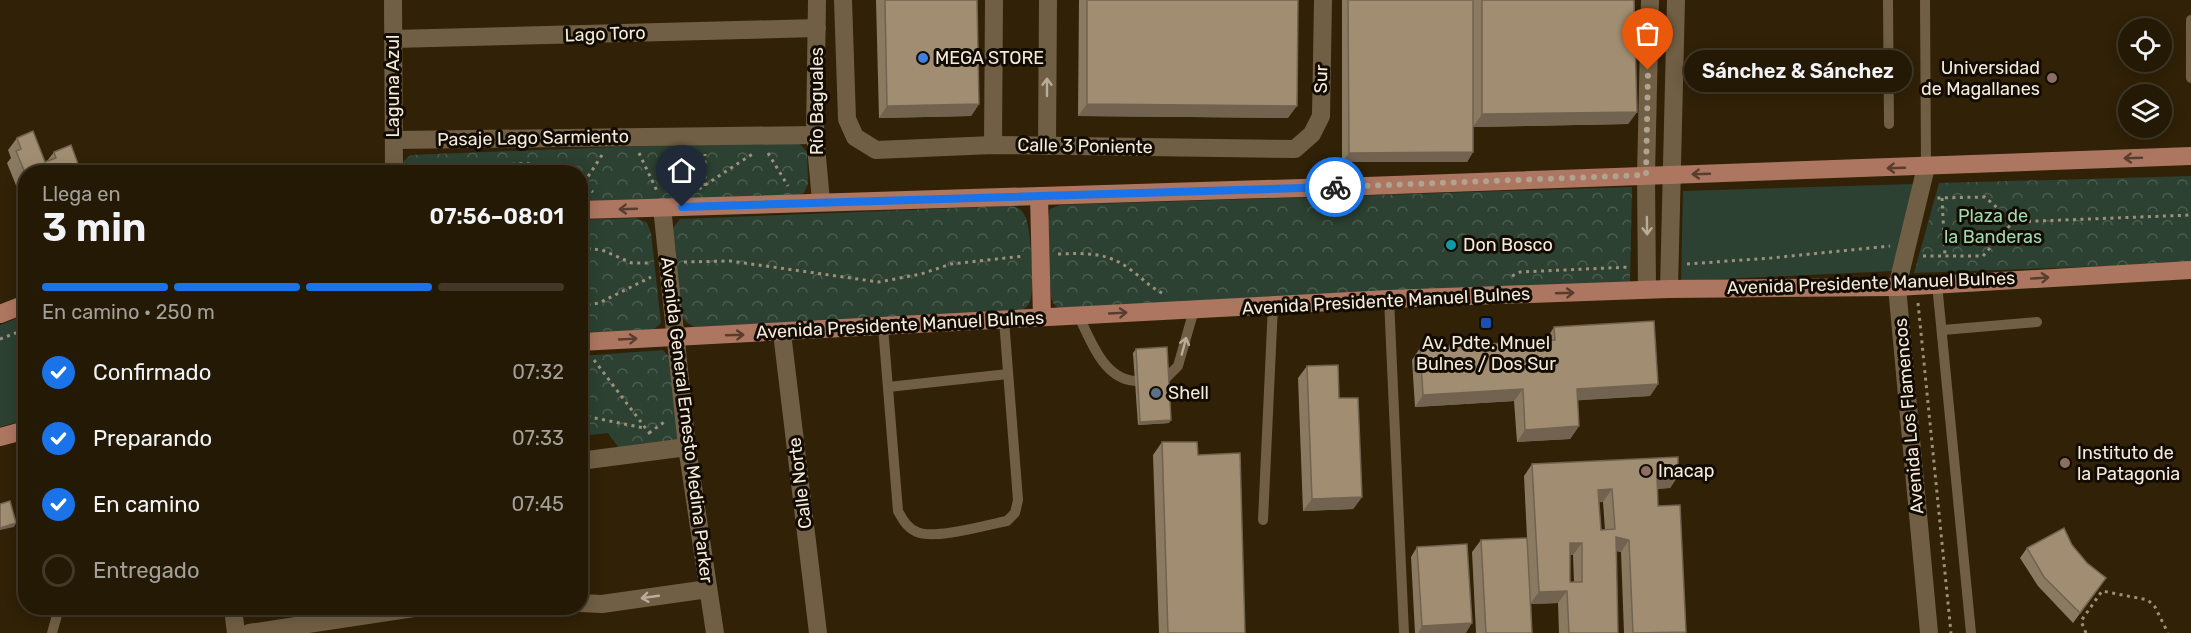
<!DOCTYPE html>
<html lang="es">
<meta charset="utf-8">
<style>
:root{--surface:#241905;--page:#2c220f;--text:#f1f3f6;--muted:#a3a09a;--line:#413827;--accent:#1a73e8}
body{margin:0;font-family:Rubik,sans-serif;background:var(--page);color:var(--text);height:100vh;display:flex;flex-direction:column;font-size:22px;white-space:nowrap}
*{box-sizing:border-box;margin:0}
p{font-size:20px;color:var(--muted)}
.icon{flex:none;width:33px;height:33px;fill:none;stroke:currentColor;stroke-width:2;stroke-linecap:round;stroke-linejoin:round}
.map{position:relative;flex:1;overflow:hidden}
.sheet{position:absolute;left:18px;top:165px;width:570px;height:450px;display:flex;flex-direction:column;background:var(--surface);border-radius:24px;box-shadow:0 3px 15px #0003,0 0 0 2px var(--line)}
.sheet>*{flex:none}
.tools{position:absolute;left:2118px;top:18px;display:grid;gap:12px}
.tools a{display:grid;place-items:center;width:54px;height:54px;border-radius:50%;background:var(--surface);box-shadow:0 3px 15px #0003,0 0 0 2px var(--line);font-size:30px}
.pin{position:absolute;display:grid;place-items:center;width:51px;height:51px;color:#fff;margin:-62px -26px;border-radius:50% 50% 50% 0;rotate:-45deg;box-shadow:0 0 6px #0007}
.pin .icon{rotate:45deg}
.courier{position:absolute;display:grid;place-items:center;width:60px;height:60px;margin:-30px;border:4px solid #1a73e8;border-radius:50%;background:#fff;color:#222;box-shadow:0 2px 8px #0007}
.bubble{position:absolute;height:42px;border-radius:21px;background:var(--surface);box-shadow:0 3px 15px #0003,0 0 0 2px var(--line);font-size:20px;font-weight:600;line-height:42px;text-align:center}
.head em{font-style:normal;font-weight:600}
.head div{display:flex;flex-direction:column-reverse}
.head{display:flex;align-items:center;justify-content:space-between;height:102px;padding:0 24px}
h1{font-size:39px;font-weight:600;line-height:45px}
.bar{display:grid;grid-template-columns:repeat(4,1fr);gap:9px 6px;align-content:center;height:72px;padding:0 24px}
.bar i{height:8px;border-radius:4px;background:var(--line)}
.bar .current{background:var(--accent)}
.bar p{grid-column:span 4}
ol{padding:0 24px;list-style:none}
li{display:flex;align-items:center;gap:18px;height:66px}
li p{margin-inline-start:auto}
li .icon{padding:6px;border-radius:50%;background:var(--accent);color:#fff;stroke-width:4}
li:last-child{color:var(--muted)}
li i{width:33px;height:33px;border:3px solid var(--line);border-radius:50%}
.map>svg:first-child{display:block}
.grass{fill:#2c4132}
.forest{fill:url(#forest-crowns)}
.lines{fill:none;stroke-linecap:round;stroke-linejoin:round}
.path{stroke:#9c907c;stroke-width:3;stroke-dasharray:3 4.5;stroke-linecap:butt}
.lane{stroke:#705f44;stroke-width:10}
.street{stroke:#705f44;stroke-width:18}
.secondary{stroke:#705f44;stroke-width:18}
.primary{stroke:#ad7661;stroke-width:18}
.wall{fill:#8a7a62;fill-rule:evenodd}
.shaded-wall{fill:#716350}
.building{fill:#a18e72;stroke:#716350;stroke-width:1.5;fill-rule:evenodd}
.oneway{stroke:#b9ac98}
.oneway2{stroke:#583c2d}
.done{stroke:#b0a491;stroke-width:6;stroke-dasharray:0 10.8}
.route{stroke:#1a73e8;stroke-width:8}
.shop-dot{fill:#3f7fe0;stroke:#130c03;stroke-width:2}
.education-dot{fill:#8d6e63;stroke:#130c03;stroke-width:2}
.culture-dot{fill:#0f9aa8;stroke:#130c03;stroke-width:2}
.transit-dot{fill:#1a4fb4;stroke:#130c03;stroke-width:2}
.service-dot{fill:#5c6f8a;stroke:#130c03;stroke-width:2}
.labels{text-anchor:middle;stroke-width:6;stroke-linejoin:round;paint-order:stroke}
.street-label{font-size:18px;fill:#f5ebdc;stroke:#130c03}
.poi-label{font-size:18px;fill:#f5ebdc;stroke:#130c03;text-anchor:start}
.park-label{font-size:18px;fill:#a1dab1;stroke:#130c03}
</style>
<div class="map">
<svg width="2191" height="633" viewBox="0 0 2191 633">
<defs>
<pattern id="forest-crowns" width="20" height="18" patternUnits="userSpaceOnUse" patternTransform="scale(1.5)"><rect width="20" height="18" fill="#2c4132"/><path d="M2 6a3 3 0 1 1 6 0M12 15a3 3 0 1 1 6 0" fill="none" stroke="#4b5d4f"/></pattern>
</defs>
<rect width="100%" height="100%" fill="#302107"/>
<!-- grass -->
<g class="grass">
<path d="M1914,184L1894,271L1681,281L1683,191Z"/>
<path d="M25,315V420L0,427V325Z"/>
</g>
<!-- forest -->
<g class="forest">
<path d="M796,140L807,152L808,184L804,193L798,195L581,203L580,172H400L399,166L410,155Z"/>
<path d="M2191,176V263L1914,273L1939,183Z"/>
<path d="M1632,187L1630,285L1060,310L1053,303L1051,297L1046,226L1050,209L1060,205Z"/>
<path d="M1010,206C1017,207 1022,209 1025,216C1031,226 1035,290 1030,301C1028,306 1025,309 1020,311L694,327L685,321L682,316L673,228L680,219Z"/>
<path d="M636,218L647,223L651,233L661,323L652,331L581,332L580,220Z"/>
<path d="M663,350L669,357L682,443L621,451L608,433L581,436V356Z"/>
</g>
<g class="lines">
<!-- path -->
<g class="path">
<path d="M639,153L657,191"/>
<path d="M768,153L788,186"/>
<path d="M411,165L418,172"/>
<path d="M483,172C510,161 536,161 563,172"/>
<path d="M580,182L593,192"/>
<path d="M705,186V154"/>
<path d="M580,189L602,155"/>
<path d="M699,189L754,153"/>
<path d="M1942,198L1945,256"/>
<path d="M2013,222L2191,215"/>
<path d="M580,248L602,250L632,263H651"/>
<path d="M1058,254C1086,253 1108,252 1131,270C1142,278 1150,287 1162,293"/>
<path d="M1923,256H1983L2013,222L1985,197L1936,198"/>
<path d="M684,262L730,261L879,282L921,274L951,264L1024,256"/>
<path d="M1687,264L1771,258L1890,246"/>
<path d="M1512,276L1520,272L1630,267"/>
<path d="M1918,303L1951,633"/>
<path d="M580,306L599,303L651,277"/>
<path d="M0,339L26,329"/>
<path d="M594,360L650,434"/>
<path d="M22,380L26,379"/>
<path d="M580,415L644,428"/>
<path d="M649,433L667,420"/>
<path d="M2086,633L2081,621L2102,591L2148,600L2155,607L2168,633"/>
</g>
<!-- lane -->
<g class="lane">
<path d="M1888,0L1889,124"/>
<path d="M1925,0L1926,167"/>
<path d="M2191,20V78"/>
<path d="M1937,284L1971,633"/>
<path d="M1389,299L1404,633"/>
<path d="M1078,315C1091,340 1103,379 1135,381"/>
<path d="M883,327L898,511C903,520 907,528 917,532C935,540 986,525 1007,521L1015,513L1018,500L1004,320"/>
<path d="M1943,330L2037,322"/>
<path d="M1166,378L1178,366L1194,310"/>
<path d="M888,387L1008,374"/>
<path d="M1263,520L1273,305"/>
<path d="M52,633L59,608"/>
</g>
<!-- street -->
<g class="street">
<path d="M393,0L394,172"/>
<path d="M817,0L815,135L821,201"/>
<path d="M843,0L847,119L855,137L876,150L993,145L1295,149L1312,134L1321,116L1323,0"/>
<path d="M393,39L817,28"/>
<path d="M394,140L815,135"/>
<path d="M993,145L994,0"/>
<path d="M1047,146L1048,0"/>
<path d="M782,333L818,633"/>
<path d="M580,461L687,447"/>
<path d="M580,603L602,604L708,589"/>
<path d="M249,633L414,608"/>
</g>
<!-- secondary -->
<g class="secondary">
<path d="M1926,167L1897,287L1929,633"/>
<path d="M662,207L687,447L715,633"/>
<path d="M1647,289L1646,175L1650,0"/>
<path d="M1669,289L1676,0"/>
<path d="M233,608L236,633"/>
</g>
<!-- primary -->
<g class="primary">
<path d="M1039,196L1042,317"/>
<path d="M580,210L1366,186L2191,156"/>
<path d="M0,314L26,304"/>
<path d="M580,342L1389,299L1669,289L1897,287L2191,270"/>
<path d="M0,437L26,430"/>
</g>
</g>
<!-- wall -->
<g class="wall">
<path d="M876,0H977L979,104L971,116L879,118Z"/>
<path d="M1079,0H1298L1288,118L1078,116Z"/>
<path d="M1342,0H1473V81V0H1634L1637,112L1628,124L1473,127V152L1467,162H1342Z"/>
<path d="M17,138L45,162L47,161L54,152L81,172H26V210L7,163L11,158L8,150Z"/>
<path d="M26,229V263L18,245L23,239L21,236Z"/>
<path d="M1554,327L1658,384L1650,396L1577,400L1579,426L1570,439L1517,442L1514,401L1415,407L1412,360L1420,348L1546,340Z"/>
<path d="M1136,349L1169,423L1138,425L1133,353Z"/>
<path d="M1307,366L1339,398L1362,497L1353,509L1303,511L1298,378Z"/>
<path d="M1162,442L1198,455L1245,633H1159L1153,455Z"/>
<path d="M1532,464L1678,476L1670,488L1657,489L1658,506L1685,633H1624L1621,552L1616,551L1618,633H1559L1558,603L1531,604L1532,633H1476L1472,552L1481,540L1527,538L1524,476ZM1599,502H1603L1605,530H1601ZM1570,555H1573L1574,582H1570Z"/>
<path d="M2072,545L2087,563L2106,578L2073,623L2038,586L2020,558L2027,548Z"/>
<path d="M1417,547L1466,633H1415L1411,557Z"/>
</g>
<!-- shaded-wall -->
<g class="shaded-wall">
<path d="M979,104L971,116L879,118L887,106Z"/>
<path d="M1087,104L1297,106L1288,118L1078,116Z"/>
<path d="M1637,112L1628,124L1473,127L1482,114Z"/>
<path d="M1473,152L1467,162H1342L1349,153Z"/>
<path d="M1658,384L1650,396L1568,401L1577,389Z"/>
<path d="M1523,389L1514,401L1415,407L1423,395Z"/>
<path d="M1171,420L1169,423L1138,425L1140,422Z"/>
<path d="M1579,426L1570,439L1517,442L1525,430Z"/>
<path d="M1678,476L1670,488L1648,489L1657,477Z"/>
<path d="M1612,489L1603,502L1589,503L1598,490Z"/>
<path d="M1362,497L1353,509L1303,511L1312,499Z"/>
<path d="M16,523L14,527L0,530V528Z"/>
<path d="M1616,537L1629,540L1621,552L1607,549Z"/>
<path d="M1570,543H1582L1573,555H1561Z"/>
<path d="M1567,591L1558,603L1530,604L1539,592Z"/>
<path d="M1472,623L1466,633H1418L1422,626Z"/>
</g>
<!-- building -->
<g class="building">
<path d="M885,0H977L979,104L887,106Z"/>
<path d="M1087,0H1298L1297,106L1087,104Z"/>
<path d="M1348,0H1473V152L1349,153Z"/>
<path d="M1482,0H1634L1637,112L1482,114Z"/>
<path d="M33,131L45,162L56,158L54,152L71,145L81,172H26V175L16,151L21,149L17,138Z"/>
<path d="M1654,321L1658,384L1577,389L1579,426L1525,430L1523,389L1423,395L1420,348L1555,340L1554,327Z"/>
<path d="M1167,347L1171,420L1140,422L1136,349Z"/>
<path d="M1338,365L1339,398H1358L1362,497L1312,499L1307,366Z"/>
<path d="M1162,442H1197L1198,455L1240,453L1245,633H1168Z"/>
<path d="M1678,457V476L1657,477L1658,506L1680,505L1686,632L1633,633L1629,540L1616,537L1618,633H1569L1567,591L1539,592L1532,464ZM1612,489L1615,529L1601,530L1598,490ZM1570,543H1582V582H1570Z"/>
<path d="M10,501L16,523L0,528V504Z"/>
<path d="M2064,528L2072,545L2087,563L2106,578L2080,613L2044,577L2027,548Z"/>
<path d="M1527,538L1532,633H1486L1481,540Z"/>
<path d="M1467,544L1472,623L1422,626L1417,547Z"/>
</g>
<!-- one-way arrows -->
<defs><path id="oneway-shaft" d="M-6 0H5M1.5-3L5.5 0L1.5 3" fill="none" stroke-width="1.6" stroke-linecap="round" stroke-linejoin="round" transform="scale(1.5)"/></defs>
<g class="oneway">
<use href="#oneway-shaft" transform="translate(1047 87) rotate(-90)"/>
<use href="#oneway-shaft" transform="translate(1647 226) rotate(89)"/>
<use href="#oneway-shaft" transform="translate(1184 346) rotate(-75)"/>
<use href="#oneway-shaft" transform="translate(650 597) rotate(172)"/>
</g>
<g class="oneway2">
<use href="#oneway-shaft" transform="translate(2133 158) rotate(178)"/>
<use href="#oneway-shaft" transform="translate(1896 168) rotate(178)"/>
<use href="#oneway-shaft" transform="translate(1701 174) rotate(178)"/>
<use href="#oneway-shaft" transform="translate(628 209) rotate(178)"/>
<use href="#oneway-shaft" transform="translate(2040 278) rotate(-4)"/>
<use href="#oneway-shaft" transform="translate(1565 293) rotate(-2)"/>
<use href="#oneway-shaft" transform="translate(1118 313) rotate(-3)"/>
<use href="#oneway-shaft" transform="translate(735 335) rotate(-2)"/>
<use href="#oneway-shaft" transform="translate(628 339) rotate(-3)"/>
</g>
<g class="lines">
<!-- done -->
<path class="done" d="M1335,187L1646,175L1648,70"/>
<!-- route -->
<path class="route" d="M682,207L1335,187"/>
</g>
<!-- markers -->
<circle class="shop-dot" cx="923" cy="58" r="6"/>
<g class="education-dot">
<circle cx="2052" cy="78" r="6"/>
<circle cx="2065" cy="463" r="6"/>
<circle cx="1646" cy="471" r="6"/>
</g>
<circle class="culture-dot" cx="1451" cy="245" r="6"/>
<rect class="transit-dot" x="1480" y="317" width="12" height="12" rx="3"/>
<circle class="service-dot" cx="1156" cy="393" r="6"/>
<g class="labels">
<!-- street labels -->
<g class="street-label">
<text transform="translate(605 34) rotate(-2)" y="6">Lago Toro</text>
<text transform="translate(1321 79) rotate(-89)" y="6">Sur</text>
<text transform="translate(393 86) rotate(-90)" y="6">Laguna Azul</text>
<text transform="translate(817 101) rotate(-90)" y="6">Río Baguales</text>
<text transform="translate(533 138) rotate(-1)" y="6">Pasaje Lago Sarmiento</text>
<text transform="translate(1085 146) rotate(1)" y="6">Calle 3 Poniente</text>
<text transform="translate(1871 283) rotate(-2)" y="6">Avenida Presidente Manuel Bulnes</text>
<text transform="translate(1386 301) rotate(-3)" y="6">Avenida Presidente Manuel Bulnes</text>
<text transform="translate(900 325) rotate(-3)" y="6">Avenida Presidente Manuel Bulnes</text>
<text transform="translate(1909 416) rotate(-95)" y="6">Avenida Los Flamencos</text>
<text transform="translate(687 420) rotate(83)" y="6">Avenida General Ernesto Medina Parker</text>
<text transform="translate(800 483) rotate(-97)" y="6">Calle Norte</text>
</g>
<!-- poi labels -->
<g class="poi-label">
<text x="935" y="64">MEGA STORE</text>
<text x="2040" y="74" text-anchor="end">Universidad<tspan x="2040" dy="21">de Magallanes</tspan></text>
<text x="1463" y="251">Don Bosco</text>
<text x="1486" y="349" text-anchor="middle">Av. Pdte. Mnuel<tspan x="1486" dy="21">Bulnes / Dos Sur</tspan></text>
<text x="1168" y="399">Shell</text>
<text x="2077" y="459">Instituto de<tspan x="2077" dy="21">la Patagonia</tspan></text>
<text x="1658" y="477">Inacap</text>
</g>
<!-- park labels -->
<g class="park-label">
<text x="1993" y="222">Plaza de<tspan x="1993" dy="21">la Banderas</tspan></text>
</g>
</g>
</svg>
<div class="tools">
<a><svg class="icon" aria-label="locate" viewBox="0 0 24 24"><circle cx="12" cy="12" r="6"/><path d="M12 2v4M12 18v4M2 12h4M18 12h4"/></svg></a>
<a><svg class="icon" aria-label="layers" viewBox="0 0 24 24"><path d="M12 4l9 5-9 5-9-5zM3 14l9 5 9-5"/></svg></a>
</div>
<div class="pin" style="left:1648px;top:70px;background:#ea580c"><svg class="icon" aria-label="bag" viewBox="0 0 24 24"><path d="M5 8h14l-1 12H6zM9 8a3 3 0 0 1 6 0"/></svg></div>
<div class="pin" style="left:682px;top:207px;background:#1f2937"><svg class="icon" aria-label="home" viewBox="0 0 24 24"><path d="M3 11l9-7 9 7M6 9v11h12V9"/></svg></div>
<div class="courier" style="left:1335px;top:187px"><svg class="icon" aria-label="bike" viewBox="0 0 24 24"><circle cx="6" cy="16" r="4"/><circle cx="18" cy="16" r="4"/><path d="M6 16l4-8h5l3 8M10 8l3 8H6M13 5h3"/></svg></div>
<div class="bubble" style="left:1684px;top:50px;width:228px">Sánchez &amp; Sánchez</div>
<section class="sheet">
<div class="head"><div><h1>3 min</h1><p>Llega en</p></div><em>07:56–08:01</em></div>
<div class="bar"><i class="current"></i><i class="current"></i><i class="current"></i><i></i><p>En camino · 250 m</p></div>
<ol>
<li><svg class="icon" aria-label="check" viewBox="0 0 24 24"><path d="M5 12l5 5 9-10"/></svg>Confirmado<p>07:32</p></li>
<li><svg class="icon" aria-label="check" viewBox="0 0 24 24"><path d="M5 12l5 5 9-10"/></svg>Preparando<p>07:33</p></li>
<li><svg class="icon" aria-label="check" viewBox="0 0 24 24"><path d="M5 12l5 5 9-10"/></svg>En camino<p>07:45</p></li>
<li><i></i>Entregado</li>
</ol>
</section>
</div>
